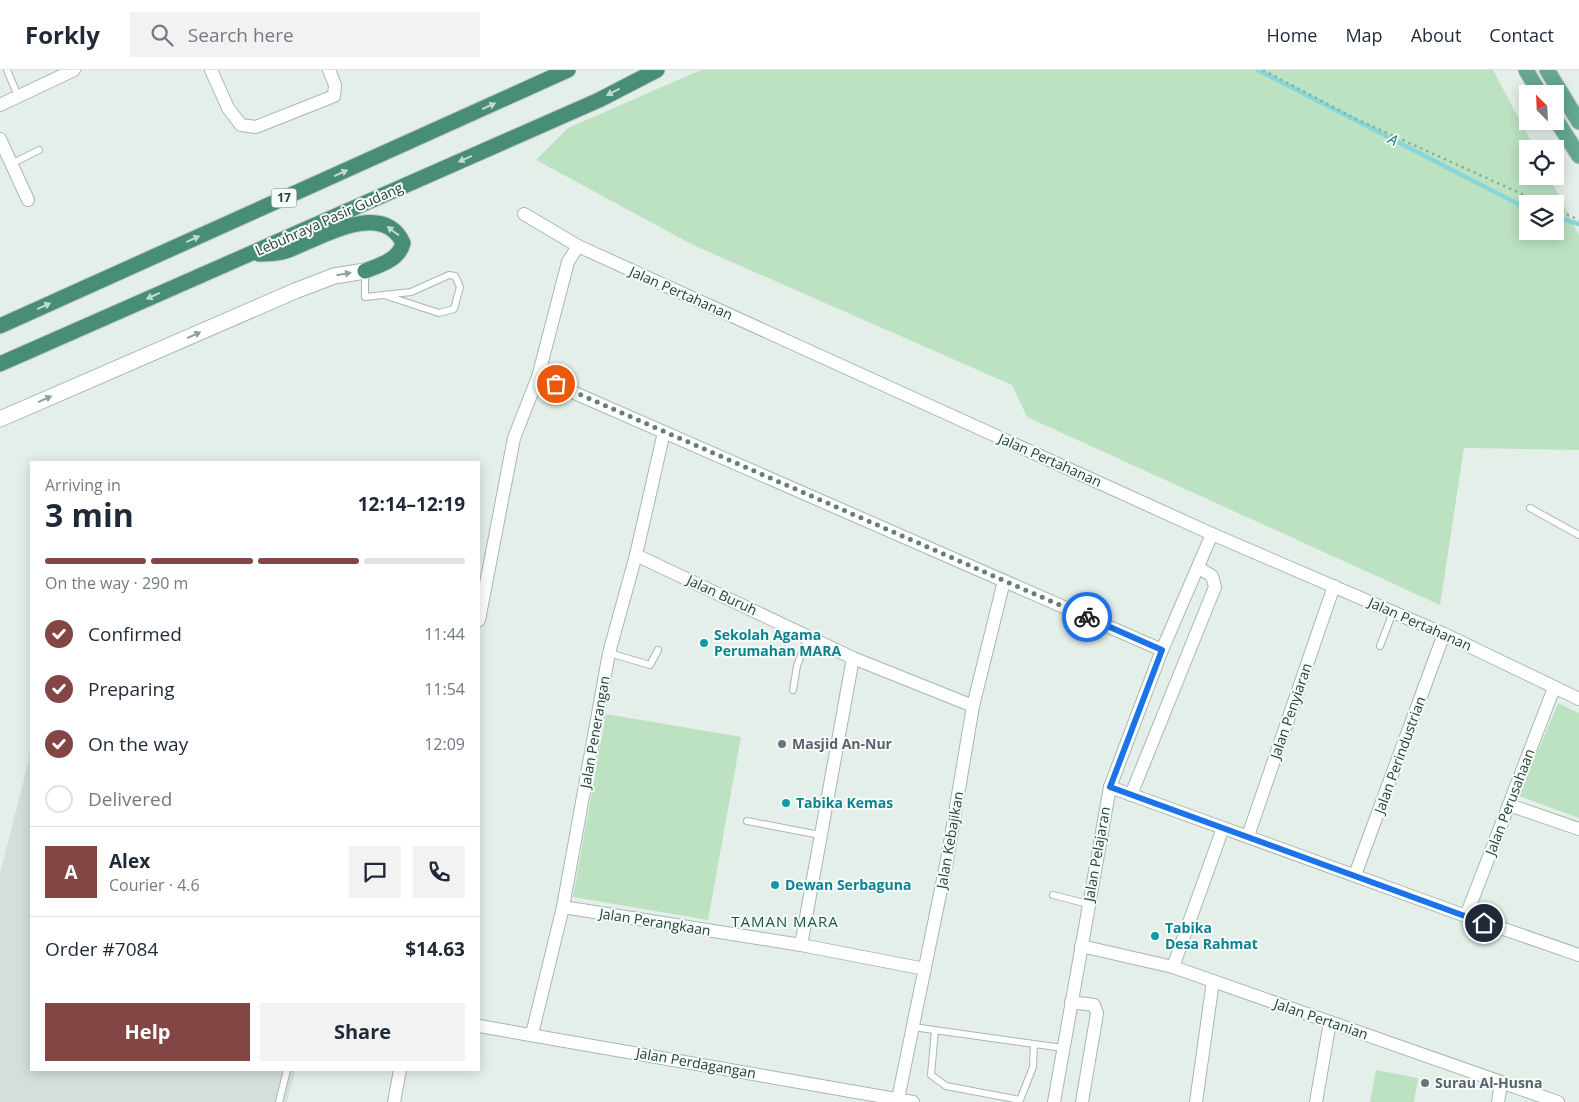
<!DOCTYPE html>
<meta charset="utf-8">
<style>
:root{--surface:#fff;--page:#f2f2f3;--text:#1f2937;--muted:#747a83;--line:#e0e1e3;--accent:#834644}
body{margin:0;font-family:"Open Sans",sans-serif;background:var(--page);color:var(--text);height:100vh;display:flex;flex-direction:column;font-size:19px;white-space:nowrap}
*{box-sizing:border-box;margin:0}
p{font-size:16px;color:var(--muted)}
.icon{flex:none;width:28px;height:28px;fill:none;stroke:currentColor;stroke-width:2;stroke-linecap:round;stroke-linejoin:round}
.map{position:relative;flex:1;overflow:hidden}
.panel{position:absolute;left:30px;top:391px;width:450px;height:610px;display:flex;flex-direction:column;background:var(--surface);border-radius:0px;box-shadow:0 2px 12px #0003}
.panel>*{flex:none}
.needle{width:32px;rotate:336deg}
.tools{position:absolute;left:1519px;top:15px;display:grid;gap:10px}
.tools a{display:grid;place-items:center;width:45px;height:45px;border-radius:0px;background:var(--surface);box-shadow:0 2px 12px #0003;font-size:25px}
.pin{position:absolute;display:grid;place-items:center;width:42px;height:42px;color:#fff;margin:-21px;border:2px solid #fff;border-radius:50%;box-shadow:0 1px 5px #0007}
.courier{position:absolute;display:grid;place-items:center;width:50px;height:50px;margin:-25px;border:4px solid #1a73e8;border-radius:50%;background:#fff;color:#222;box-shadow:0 1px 6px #0007}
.summary em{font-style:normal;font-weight:700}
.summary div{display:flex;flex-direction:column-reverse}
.summary{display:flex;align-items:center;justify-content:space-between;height:85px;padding:0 15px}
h1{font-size:32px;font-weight:700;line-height:38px}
.bar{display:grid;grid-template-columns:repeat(4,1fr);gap:8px 5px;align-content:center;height:60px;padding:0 15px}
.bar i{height:6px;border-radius:4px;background:var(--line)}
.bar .current{background:var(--accent)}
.bar p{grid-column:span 4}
.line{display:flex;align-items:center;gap:12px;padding:0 15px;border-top:1px solid var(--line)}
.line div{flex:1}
.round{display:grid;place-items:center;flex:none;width:52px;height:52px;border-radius:0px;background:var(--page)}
ol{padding:0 15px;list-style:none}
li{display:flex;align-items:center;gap:15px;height:55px}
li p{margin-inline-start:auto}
li .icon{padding:5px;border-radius:50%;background:var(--accent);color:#fff;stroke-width:4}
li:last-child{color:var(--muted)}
li i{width:28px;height:28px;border:2px solid var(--line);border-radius:50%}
.action{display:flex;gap:10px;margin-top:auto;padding:10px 15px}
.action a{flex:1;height:58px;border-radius:0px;background:var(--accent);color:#fff;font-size:20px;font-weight:700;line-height:58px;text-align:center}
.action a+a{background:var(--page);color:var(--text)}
header{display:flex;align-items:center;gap:30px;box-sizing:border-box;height:70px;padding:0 25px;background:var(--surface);border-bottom:1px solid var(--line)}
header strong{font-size:24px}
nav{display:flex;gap:28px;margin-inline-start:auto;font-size:18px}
.search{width:350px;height:45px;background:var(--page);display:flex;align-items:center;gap:12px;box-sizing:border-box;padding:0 18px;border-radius:0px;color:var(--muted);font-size:19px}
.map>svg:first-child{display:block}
.built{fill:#d3dfd8}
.green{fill:#bce2c2;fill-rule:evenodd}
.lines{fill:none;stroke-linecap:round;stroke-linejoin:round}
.stream{stroke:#89d6d8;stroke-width:4.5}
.service-casing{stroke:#a7b8b0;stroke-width:8}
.minor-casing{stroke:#a7b8b0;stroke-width:14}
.tertiary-casing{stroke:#a7b8b0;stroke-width:17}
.primary-casing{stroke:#c1cac7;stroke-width:17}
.trunk-casing{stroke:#c1cac7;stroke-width:17}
.path{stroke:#82b59f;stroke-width:2.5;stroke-dasharray:2.5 4;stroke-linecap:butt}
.service{stroke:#fff;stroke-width:6}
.minor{stroke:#fff;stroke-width:12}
.tertiary{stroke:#fff;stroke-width:15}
.primary{stroke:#65a88f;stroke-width:15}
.trunk{stroke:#488d75;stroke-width:15}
.oneway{fill:#c2dad1}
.oneway2{fill:#90a19a}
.done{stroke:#667f75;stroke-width:5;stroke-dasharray:0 9}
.route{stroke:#1a73e8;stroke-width:6}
.culture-dot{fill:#0f9aa8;stroke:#f6fbf8;stroke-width:2}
.worship-dot{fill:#6b7280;stroke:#f6fbf8;stroke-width:2}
.labels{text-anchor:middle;stroke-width:4;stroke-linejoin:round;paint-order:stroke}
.shield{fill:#f6fbf8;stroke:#627a70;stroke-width:1}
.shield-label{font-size:12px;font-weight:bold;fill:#224336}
.street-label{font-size:14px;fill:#224336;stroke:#f6fbf8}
.culture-label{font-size:14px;font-weight:bold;fill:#0d838f;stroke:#f6fbf8;text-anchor:start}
.worship-label{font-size:14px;font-weight:bold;fill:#5b616d;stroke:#f6fbf8;text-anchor:start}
.water-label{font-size:15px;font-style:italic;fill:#158085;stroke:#f6fbf8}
.neighbourhood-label{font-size:15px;letter-spacing:1px;fill:#1b5842;stroke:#f6fbf8}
</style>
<header>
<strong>Forkly</strong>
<div class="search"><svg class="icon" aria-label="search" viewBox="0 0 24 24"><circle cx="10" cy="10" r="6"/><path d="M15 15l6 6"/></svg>Search here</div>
<nav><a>Home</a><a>Map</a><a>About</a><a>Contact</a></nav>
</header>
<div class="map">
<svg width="1579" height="1032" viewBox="0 0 1579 1032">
<rect width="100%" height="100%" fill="#e5efe9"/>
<!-- built -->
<path class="built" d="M31,681V1000H295L287,1032H0V803Z"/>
<!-- green -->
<g class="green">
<path d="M701,0H1493L1535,79H1528V106H1549L1579,165V380L1464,378L1440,535L1027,347L1012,315L693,175L536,90L568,58ZM1528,134H1555V161H1528Z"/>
<path d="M1558,633L1579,643V748L1519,726Z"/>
<path d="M606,644L741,667L708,850L573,827Z"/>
<path d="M1376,1000L1418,1008L1414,1032H1370Z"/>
</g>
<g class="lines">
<!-- stream -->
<g class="stream">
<path d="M1258,0L1528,139"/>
<path d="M1555,147L1579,154"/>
</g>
<!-- service casing -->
<g class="service-casing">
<g id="service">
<path d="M7,0L18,26"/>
<path d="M11,94L39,80"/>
<path d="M365,202V227L411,222L449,205L455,206L460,217L454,239L439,243L387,226"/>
<path d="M1530,438L1579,465"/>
<path d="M1380,576L1393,542"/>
<path d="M609,583L650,595L658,580"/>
<path d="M793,620L797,596L808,566"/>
<path d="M747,751L820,765"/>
<path d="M1053,825L1088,834"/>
<path d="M913,957L1063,978"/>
<path d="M935,960L931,1005L946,1016L1020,1030L1033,997L1034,974"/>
<path d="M279,1032L287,1000"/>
</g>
</g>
<!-- minor casing -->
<g class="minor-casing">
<g id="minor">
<path d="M211,0L228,38L241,55L256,57L334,26L335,15L329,0"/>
<path d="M0,35L74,0"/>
<path d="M0,69L28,130"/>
<path d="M524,144L578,176L1212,464L1444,564L1579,629"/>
<path d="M538,307L1162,580"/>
<path d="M636,485L853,588L973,636"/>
<path d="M479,550L514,368L538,307L568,192L578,176"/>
<path d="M1110,717L1466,846L1579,885"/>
<path d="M1131,725L1215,517L1212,506L1199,498"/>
<path d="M1509,735L1579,759"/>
<path d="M1248,766L1334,516"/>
<path d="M1355,805L1444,564"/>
<path d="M563,837L801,875L925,899"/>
<path d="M1466,846L1554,618"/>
<path d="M801,875L853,588"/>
<path d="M1081,876L1173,897L1558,1032"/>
<path d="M1173,897L1223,758"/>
<path d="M1071,932L1094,935L1097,943L1082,1032"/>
<path d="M479,956L913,1032"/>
<path d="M532,964L563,837L609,583L636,485L664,362"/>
<path d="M898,1029L947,790L973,636L1004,511"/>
<path d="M394,1032L400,1000"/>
<path d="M1054,1032L1110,717L1162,580L1212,464"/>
<path d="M1196,1032L1213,911"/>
<path d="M1316,1032L1330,952"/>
<path d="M1498,1032L1501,1013"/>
</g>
</g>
<!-- tertiary casing -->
<g class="tertiary-casing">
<path id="tertiary" d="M0,349L295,221L334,206L365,201"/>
</g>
<!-- primary casing -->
<g class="primary-casing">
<g id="primary">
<path d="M1526,0L1540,24"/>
<path d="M1547,0L1579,52"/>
<path d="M1555,48L1579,86"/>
</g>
</g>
<!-- trunk casing -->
<g class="trunk-casing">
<g id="trunk">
<path d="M259,184C268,184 278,184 286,181C317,170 382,128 403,173C399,190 380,195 365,201"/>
<path d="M0,256L568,0"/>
<path d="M0,294L599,30L657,0"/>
</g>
</g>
<!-- path -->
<g class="path">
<path d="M1263,0L1354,48L1544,134"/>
<path d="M1555,139L1579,150"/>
</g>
<!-- service -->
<use href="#service" class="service"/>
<!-- minor -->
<use href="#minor" class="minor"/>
<!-- tertiary -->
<use href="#tertiary" class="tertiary"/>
<!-- primary -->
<use href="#primary" class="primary"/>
<!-- trunk -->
<use href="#trunk" class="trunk"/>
</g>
<!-- one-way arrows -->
<defs><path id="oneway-solid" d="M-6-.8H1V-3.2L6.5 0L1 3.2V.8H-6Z" transform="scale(1.25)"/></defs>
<g class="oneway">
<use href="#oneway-solid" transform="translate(613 22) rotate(153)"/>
<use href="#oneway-solid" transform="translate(489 36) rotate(-24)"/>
<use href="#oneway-solid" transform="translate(465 89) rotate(156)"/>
<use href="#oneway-solid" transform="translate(341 103) rotate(-24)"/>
<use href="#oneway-solid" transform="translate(393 161) rotate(-143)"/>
<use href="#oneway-solid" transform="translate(193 169) rotate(-24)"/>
<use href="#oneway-solid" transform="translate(153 226) rotate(156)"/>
<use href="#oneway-solid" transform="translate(44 236) rotate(-24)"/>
</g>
<g class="oneway2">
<use href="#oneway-solid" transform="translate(344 204) rotate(-10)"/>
<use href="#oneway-solid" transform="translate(194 265) rotate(-24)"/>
<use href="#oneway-solid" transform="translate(45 329) rotate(-24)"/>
</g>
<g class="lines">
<!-- done -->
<path class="done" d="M556,314L1087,547"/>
<!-- route -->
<path class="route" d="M1087,547L1162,580L1110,717L1484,853"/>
</g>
<!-- markers -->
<g class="culture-dot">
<circle cx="704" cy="573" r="5"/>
<circle cx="786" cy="733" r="5"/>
<circle cx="775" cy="815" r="5"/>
<circle cx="1155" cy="866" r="5"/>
</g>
<g class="worship-dot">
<circle cx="782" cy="674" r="5"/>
<circle cx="1425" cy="1013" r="5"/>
</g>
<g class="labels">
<!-- shield labels -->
<rect class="shield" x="271.5" y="118.5" width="25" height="19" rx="4"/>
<g class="shield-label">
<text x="284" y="132">17</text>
</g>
<!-- street labels -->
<g class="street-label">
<text transform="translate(329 149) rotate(-24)" y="5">Lebuhraya Pasir Gudang</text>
<text transform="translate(681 223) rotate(24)" y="5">Jalan Pertahanan</text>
<text transform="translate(1050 390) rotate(24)" y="5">Jalan Pertahanan</text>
<text transform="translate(722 525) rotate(25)" y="5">Jalan Buruh</text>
<text transform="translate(1420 554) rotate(24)" y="5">Jalan Pertahanan</text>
<text transform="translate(1291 641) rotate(-71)" y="5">Jalan Penyiaran</text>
<text transform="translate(595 662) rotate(-80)" y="5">Jalan Penerangan</text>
<text transform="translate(1400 685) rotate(-70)" y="5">Jalan Perindustrian</text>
<text transform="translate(1510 732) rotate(-69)" y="5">Jalan Perusahaan</text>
<text transform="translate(950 770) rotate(-80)" y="5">Jalan Kebajikan</text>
<text transform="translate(1097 784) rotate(-80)" y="5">Jalan Pelajaran</text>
<text transform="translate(655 852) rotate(9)" y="5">Jalan Perangkaan</text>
<text transform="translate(1321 949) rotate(19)" y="5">Jalan Pertanian</text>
<text transform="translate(696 993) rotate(10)" y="5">Jalan Perdagangan</text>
</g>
<!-- culture labels -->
<g class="culture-label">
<text x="714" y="570">Sekolah Agama<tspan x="714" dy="16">Perumahan MARA</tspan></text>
<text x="796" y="738">Tabika Kemas</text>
<text x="785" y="820">Dewan Serbaguna</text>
<text x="1165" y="863">Tabika<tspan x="1165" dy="16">Desa Rahmat</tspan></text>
</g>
<!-- worship labels -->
<g class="worship-label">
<text x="792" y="679">Masjid An-Nur</text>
<text x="1435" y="1018">Surau Al-Husna</text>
</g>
<!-- water labels -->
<g class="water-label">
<text transform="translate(1393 70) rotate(27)" y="5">A</text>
</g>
<!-- neighbourhood labels -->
<g class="neighbourhood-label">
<text x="785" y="857">TAMAN MARA</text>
</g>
</g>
</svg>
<div class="tools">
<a><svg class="needle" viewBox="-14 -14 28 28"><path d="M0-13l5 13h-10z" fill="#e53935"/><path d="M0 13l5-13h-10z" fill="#747a83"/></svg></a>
<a><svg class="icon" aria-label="locate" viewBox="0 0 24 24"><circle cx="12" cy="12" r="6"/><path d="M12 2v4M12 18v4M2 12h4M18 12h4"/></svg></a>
<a><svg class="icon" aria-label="layers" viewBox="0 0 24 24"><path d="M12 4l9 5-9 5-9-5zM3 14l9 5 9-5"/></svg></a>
</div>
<div class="pin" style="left:556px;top:314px;background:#ea580c"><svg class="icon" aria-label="bag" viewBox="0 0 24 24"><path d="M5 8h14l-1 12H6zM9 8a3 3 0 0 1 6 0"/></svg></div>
<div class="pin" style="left:1484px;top:853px;background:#1f2937"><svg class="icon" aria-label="home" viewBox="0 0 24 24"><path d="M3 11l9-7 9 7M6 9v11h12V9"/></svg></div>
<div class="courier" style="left:1087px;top:547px"><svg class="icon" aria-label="bike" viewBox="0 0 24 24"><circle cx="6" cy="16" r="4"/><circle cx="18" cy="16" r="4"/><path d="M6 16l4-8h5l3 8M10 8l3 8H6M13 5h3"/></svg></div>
<section class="panel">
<div class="summary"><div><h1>3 min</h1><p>Arriving in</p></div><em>12:14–12:19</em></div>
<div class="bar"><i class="current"></i><i class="current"></i><i class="current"></i><i></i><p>On the way · 290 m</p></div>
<ol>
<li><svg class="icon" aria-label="check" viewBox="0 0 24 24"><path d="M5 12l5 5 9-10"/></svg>Confirmed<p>11:44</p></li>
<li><svg class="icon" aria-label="check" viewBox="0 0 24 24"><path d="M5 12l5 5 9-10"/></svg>Preparing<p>11:54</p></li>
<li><svg class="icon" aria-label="check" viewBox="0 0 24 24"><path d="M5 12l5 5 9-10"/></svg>On the way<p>12:09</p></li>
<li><i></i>Delivered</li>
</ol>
<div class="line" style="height:90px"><b class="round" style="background:var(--accent);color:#fff">A</b><div><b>Alex</b><p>Courier · 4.6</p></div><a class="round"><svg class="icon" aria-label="chat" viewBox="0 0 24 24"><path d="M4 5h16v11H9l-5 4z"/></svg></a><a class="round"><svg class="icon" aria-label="phone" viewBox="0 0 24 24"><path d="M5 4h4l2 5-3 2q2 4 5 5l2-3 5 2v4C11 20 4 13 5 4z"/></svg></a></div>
<div class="line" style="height:65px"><div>Order #7084</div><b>$14.63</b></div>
<div class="action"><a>Help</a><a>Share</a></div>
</section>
</div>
